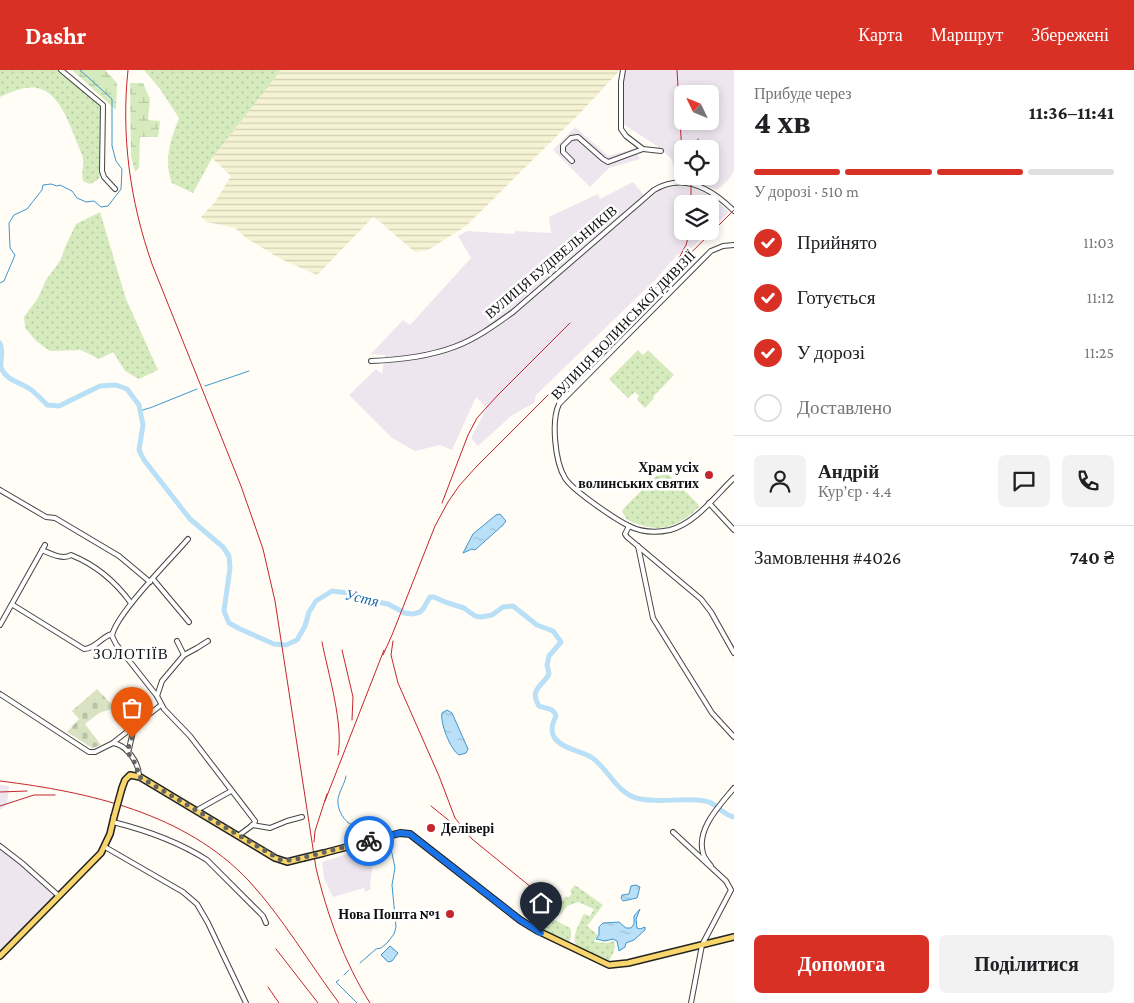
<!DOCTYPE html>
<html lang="uk">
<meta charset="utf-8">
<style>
:root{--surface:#fff;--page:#f2f2f2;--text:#202124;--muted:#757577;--line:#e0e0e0;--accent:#d93025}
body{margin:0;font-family:"Crimson Pro",serif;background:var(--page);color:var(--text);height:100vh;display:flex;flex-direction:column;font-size:19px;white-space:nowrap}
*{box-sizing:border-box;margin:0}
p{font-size:16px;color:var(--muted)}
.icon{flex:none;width:28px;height:28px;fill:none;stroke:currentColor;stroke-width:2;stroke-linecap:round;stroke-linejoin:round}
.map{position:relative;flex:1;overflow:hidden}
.side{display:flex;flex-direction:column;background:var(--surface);width:400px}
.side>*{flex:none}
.needle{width:32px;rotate:313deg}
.fabs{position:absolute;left:674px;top:15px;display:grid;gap:10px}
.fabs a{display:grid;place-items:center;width:45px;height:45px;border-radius:8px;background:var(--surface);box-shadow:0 2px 8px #0003;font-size:25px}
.pin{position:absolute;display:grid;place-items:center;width:42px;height:42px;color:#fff;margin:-51px -21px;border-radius:50% 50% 50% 0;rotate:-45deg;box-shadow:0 0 5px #0007}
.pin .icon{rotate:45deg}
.courier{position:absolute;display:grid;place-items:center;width:50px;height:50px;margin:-25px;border:4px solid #1a73e8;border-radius:50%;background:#fff;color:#222;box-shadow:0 1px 6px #0007}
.summary em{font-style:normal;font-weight:700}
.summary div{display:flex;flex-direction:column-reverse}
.summary{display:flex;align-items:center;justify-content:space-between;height:85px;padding:0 20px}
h1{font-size:32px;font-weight:700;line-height:38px}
.bar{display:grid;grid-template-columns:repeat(4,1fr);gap:8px 5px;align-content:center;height:60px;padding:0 20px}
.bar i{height:6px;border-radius:4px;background:var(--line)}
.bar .selected{background:var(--accent)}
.bar p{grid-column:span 4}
.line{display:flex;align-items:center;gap:12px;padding:0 20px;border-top:1px solid var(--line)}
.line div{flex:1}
.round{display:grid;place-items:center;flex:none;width:52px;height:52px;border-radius:8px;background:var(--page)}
ol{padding:0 20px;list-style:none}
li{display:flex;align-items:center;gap:15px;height:55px}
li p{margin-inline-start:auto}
li .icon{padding:5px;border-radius:50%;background:var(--accent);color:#fff;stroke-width:4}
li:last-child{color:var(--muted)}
li i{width:28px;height:28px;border:2px solid var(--line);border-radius:50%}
.primary-button{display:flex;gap:10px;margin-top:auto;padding:10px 20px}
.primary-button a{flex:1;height:58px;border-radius:8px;background:var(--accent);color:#fff;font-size:20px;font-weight:700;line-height:58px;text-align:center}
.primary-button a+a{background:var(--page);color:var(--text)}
header{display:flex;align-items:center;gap:30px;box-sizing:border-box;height:70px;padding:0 25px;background:var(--accent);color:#fff}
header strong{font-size:24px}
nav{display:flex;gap:28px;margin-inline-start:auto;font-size:18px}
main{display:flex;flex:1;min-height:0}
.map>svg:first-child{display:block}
.industrial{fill:#eee6ef;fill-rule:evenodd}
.farmland{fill:url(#farmland-rules)}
.green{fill:url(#green-dots)}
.wetland{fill:url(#wetland-marsh)}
.cemetery{fill:url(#cemetery-stones)}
.water{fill:url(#water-ripples);stroke:#3f96cf}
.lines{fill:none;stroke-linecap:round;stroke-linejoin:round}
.stream{stroke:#3f96cf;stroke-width:1}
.river{stroke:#b9e0f7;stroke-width:5}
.minor-casing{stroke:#444;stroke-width:6}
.major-casing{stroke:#222;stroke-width:8}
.minor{stroke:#fff;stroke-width:4}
.major{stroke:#f9d66b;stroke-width:5}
.rail{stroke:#c4262e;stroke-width:1}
.major-bridge-casing{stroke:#222;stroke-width:8;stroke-linecap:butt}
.major-bridge{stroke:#f9d66b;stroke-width:5}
.done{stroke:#646461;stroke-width:5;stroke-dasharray:0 9}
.route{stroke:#1a73e8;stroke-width:6}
.poi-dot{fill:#c4262e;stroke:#fff;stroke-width:2}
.labels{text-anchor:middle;stroke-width:5;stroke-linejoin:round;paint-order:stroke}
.street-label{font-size:14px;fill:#111;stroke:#fff}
.poi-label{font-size:14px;font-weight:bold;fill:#111;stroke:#fff;text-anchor:end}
.water-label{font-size:15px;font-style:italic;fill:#1768a6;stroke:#fff}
.neighbourhood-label{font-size:15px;letter-spacing:1px;fill:#111;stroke:#fff}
</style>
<header>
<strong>Dashr</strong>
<nav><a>Карта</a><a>Маршрут</a><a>Збережені</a></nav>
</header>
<main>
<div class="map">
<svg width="734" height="933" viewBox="0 0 734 933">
<defs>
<pattern id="farmland-rules" width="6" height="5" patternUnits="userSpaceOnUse" patternTransform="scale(1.25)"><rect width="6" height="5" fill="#f6f3d4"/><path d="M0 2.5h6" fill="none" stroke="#d2cfb5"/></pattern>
<pattern id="green-dots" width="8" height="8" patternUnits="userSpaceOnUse" patternTransform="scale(1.25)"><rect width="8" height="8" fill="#d5ebbd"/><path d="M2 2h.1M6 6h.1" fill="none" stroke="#b6c8a1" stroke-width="1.8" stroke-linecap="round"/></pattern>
<pattern id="wetland-marsh" width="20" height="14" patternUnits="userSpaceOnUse" patternTransform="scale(1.25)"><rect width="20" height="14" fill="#d5ebbd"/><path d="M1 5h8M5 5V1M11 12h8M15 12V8" fill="none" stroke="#b6c8a1"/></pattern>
<pattern id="cemetery-stones" width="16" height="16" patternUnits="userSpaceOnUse" patternTransform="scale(1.25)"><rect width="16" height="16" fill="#d9e3c4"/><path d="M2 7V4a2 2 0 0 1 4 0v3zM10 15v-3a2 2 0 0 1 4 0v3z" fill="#b9c2a7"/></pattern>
<pattern id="water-ripples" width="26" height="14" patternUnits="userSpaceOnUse" patternTransform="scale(1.25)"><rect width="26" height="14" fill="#b9e0f7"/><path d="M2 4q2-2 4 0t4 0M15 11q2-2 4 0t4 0" fill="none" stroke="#9ebfd3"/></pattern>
</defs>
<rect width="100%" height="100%" fill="#fffdf5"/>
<!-- industrial -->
<g class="industrial">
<path d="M626,0H734V100L729,109L717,120L698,113L682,109L676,102L671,88L657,76L623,54L622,47L624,4ZM682,24H710V51H682ZM682,79H710V106H682Z"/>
<path d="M575,57L608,86L636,78L640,89L609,98L590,117L553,80Z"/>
<path d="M633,112L648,130L661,119L679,116L696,119L711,126L729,142L710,160V134H682V161H709L685,185L678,184L657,208L536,325L534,333L511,346L478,376L471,368L487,338L476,327L452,380L440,375L415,381L392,368L349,325L376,299L382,304L385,285L371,284L403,250L410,255L471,188L458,166L467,161L514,164L515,161L551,163L549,147L598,124L600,129Z"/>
<path d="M0,715L9,716L7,735L0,740Z"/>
<path d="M375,775L370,815L371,819L365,822L364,818L333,827L324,808L322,792Z"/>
<path d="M0,776L59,826L0,886Z"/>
</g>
<!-- farmland -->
<path class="farmland" d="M281,0H620L581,42L466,156L428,180L415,182L379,151L373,147L317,205L279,188L246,168L235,158L207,152L201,147L215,132L231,106L212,88Z"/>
<!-- green -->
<g class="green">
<path d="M0,0H59L69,6L102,35L101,103L98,110L90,114L83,111C81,103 84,97 83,89C83,84 79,79 78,75C70,56 60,22 37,18C25,16 11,22 0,27Z"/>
<path d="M144,0H281L212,88L193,123L172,113C163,90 171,69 179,48L160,19Z"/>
<path d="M100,142L126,229L158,300L139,309L125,301L113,282L99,289L81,280L50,281L36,271L25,258L24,247L38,228L46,210L60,191L66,175L76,154Z"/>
<path d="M638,280L643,285L648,280L674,305L653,327L654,328L645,338L637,330L639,326L635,322L628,328L609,309Z"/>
<path d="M668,404L698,434L699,437C675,460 656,464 626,449L622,440L656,406Z"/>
<path d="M575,815L603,835L587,856L598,865L594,870L596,872L606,873L614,871C617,879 612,885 608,893C578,878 564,880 584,844L590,846L594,839L578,832L567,836L559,846L552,845L566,826L568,828L572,823L570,821Z"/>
<path d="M553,849L570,858C572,863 572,870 567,873L544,861L546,853Z"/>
</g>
<!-- wetland -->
<g class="wetland">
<path d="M72,0H105L117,13L116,40Z"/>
<path d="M143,13L150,29L148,50L160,51L158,67H140L139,98L135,102L131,86L130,13Z"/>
</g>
<!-- cemetery -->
<path class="cemetery" d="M97,619L115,638L99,643L85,654L101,675L92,678L67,662L79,649L72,641Z"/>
<!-- water -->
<g class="water">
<path d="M500,444L506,451L503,455L475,480L472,479L463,483L473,464L496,445Z"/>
<path d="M447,640L452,643L468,679L466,683L459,685C450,679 440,653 442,643Z"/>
<path d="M636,815L640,817L637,828L623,831L621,828L622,825L629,824L631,816Z"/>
<path d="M640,839L636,849L637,858L640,859L645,857V860L634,870L626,873L625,877L619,881L617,871L613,869L605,871L596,869L599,865V857L603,853L619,852L626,858H631L634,854V846Z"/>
<path d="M390,876L398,883L392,891L388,892L381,885Z"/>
</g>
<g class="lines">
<!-- stream -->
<g class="stream">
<path d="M0,213L4,211L15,185L10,178L9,153L14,145L27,139L42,120L43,115L51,114L57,116L60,115L72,121L77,128L86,132L94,131L101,137L108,136L121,119L122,99L116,91L112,76V29L80,0"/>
<path d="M205,316L249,301"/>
<path d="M150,338L197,319"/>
<path d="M140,341L149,338"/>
<path d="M346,706C345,713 341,718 339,725C335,735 342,749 350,754L384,760L388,763"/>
<path d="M360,893L376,879L381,878L387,873L394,864L396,857L392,815L395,798L389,769"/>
<path d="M344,905L349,900"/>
<path d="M339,910L336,912L357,933"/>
</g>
<!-- river -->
<path class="river" d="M0,273C4,281 0,289 1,297C5,310 20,312 30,319C36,323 42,330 47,335L59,336L100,316L116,315L127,319L139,335L143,355L139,380L144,390L190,449L223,477L229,486L230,498L224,541L229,553L240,559L274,574L286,575L297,570L305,556L309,542L316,531L332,521L348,523L363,529L388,534L405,543L413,544L420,542L423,539L430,527H434L445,532L464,538L475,546L481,547L492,545L503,537L513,536L537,555L553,561L561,572L549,586L547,595L549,604C542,617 529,619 539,636C546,639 553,637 556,646C553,653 550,659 554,667C562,679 579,680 591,687C608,698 615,721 636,728C658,734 682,727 705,731C716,732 722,745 734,747"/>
<!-- minor casing -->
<g class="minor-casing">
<g id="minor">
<path d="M61,0L103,35L102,101L104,107L115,119"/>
<path d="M623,0L621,12V59L626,66L643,79L661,81"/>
<path d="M572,91L563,82V76L571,68L578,67L603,89L608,92L643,79"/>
<path d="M734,175L723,176L711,181L559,334C551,351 555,392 565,408C572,420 615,449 629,456C641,462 656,463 670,460C696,453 715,426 734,408"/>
<path d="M371,291C398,290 427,287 454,277C476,269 495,255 513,242L654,120C684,102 712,119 734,141"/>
<path d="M0,420L46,447L55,448L119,486L150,512"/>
<path d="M709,433L734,460"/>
<path d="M629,456L625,464L627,467L701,529L711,542L734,583"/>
<path d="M188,469C172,488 115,545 112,566L116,574L157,626L164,639L190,666L255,751L254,754L238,766"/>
<path d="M638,476L653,548L712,643L734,667"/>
<path d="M42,480C51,484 63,490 71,485C96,495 115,511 131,533"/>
<path d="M153,509L189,552"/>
<path d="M13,535L84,579C95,579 101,567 112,564"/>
<path d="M0,555L45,475"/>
<path d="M177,571L184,585"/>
<path d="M0,624L89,682H95L113,673C127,675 139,693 139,706"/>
<path d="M157,626L162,611L184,585L197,578L208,571"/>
<path d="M114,672L161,635"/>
<path d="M127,681L129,679L134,657"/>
<path d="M198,742L199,739L231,721"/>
<path d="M113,752C145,760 179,772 207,790L263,846L266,853"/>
<path d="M252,755L270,758L287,751L302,747"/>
<path d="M673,762L726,811L731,820L702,875L691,933"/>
<path d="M0,776L22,793L59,826"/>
<path d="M105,777L183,822L197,834L208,853L246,933"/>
<path d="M711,796C708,792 704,788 703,783C696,759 720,735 734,718"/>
</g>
</g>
<!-- major casing -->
<g class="major-casing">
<g id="major">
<path d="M122,718L125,710L130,705L140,707L275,788L287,792L303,788"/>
<path d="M324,783L400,763L410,764L520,850L538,861L609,895L628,893L734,867"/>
<path d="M0,886L101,783L110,764L114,747"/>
</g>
</g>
<!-- minor -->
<use href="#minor" class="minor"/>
<!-- major -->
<use href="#major" class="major"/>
<!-- rail -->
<g class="rail">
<path d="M128,0C121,66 130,131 152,194L241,416L263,479L275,531L316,798C327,844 344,892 370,933"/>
<path d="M677,0L682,83"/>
<path d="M698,79V69"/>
<path d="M691,134V106"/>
<path d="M678,190L686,175L690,161"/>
<path d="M442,433L468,365L477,348L497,326L570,253"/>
<path d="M393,571L391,585L398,613L439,706L455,748L472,769L537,822"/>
<path d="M322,572C328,603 344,655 338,685"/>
<path d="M342,580L353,627L352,650"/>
<path d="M383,585L392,565L435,456L448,432L459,416L476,397L571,302L734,140"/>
<path d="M0,711C89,722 185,743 249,811C283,848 309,893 339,933"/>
<path d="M0,722L27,721"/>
<path d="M325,731L384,580"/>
<path d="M0,736L34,725H55"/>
<path d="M431,736L457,757"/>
<path d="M314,772L315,761L327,724"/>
<path d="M276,879L318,933"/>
<path d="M268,917L279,933"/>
</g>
<!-- major-bridge casing -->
<g class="major-bridge-casing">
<g id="major-bridge">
<path d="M114,747L122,718"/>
<path d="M303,788L324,783"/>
</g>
</g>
<!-- major-bridge -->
<use href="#major-bridge" class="major-bridge"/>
</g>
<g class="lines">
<!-- done -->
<path class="done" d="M132,668L127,681L137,696L138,706L281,790H293L369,771"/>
<!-- route -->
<path class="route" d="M369,771L400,763L410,764L520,850L541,863"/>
</g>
<!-- markers -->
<g class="poi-dot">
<circle cx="709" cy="405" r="5"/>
<circle cx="431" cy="758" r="5"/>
<circle cx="450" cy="844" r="5"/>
</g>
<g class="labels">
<!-- street labels -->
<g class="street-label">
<text transform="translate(551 192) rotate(-40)" y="5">ВУЛИЦЯ БУДІВЕЛЬНИКІВ</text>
<text transform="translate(623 255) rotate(-46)" y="5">ВУЛИЦЯ ВОЛИНСЬКОЇ ДИВІЗІЇ</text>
</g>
<!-- poi labels -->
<g class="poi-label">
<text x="699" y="402">Храм усіх<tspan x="699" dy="16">волинських святих</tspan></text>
<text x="441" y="763" text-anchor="start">Делівері</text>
<text x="440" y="849">Нова Пошта №1</text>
</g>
<!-- water labels -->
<g class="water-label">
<text transform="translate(362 528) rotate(13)" y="5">Устя</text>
</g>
<!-- neighbourhood labels -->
<g class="neighbourhood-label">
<text x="131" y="589">ЗОЛОТІЇВ</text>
</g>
</g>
</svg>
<div class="fabs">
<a><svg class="needle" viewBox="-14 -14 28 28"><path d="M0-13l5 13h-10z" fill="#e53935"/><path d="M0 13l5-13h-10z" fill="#757577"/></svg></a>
<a><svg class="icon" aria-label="locate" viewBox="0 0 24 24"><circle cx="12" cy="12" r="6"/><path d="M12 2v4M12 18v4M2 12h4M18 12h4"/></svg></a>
<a><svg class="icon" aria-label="layers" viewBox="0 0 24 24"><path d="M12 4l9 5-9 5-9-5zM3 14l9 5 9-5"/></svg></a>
</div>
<div class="pin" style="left:132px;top:668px;background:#ea580c"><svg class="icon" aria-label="bag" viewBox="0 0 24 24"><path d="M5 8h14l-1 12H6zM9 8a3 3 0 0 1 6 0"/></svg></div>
<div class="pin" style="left:541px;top:863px;background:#1f2937"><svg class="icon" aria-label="home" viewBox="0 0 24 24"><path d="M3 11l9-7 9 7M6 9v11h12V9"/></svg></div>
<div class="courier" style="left:369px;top:771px"><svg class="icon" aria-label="bike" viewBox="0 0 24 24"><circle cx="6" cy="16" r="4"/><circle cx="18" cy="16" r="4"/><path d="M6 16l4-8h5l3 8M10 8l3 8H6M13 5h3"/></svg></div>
</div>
<section class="side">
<div class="summary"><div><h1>4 хв</h1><p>Прибуде через</p></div><em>11:36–11:41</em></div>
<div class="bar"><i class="selected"></i><i class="selected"></i><i class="selected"></i><i></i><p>У дорозі · 510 m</p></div>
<ol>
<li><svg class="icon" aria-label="check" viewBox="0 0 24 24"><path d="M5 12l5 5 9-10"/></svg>Прийнято<p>11:03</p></li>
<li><svg class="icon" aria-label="check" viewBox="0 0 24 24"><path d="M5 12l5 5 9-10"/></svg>Готується<p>11:12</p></li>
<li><svg class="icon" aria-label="check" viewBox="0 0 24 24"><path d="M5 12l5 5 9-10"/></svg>У дорозі<p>11:25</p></li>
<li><i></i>Доставлено</li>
</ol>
<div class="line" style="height:90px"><a class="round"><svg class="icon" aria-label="person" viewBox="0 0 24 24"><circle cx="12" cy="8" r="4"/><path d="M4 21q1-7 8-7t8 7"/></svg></a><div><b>Андрій</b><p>Кур’єр · 4.4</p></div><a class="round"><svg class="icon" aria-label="chat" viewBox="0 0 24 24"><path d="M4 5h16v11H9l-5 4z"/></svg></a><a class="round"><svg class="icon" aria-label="phone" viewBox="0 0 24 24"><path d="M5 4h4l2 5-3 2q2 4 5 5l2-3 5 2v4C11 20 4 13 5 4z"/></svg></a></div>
<div class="line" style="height:65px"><div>Замовлення #4026</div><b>740 ₴</b></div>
<div class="primary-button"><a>Допомога</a><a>Поділитися</a></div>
</section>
</main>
